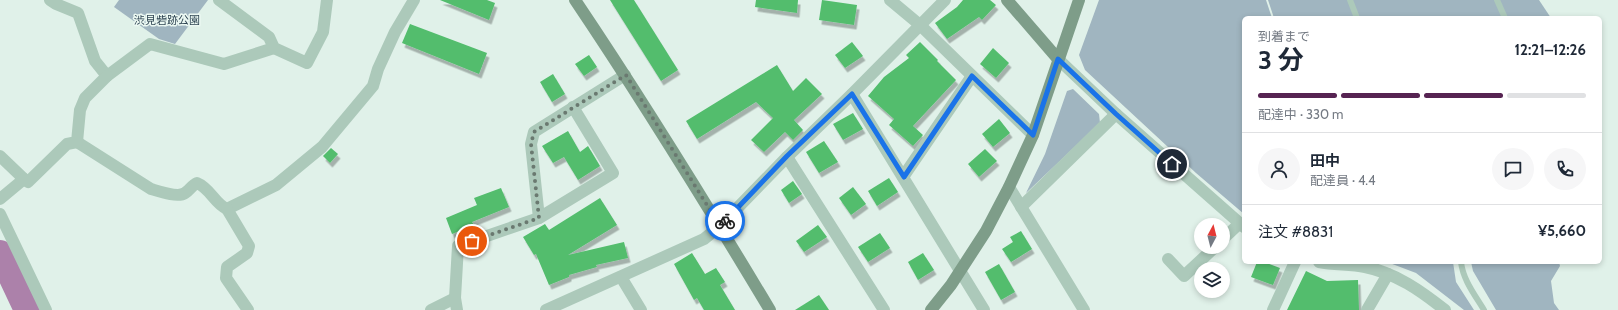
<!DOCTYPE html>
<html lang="ja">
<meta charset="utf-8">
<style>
:root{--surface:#fff;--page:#f6f6f7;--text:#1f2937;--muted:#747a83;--line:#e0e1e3;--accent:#562352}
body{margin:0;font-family:Cabin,"Noto Sans JP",sans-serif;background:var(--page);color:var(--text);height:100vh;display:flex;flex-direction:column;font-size:15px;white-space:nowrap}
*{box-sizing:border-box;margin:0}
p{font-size:13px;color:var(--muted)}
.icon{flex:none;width:22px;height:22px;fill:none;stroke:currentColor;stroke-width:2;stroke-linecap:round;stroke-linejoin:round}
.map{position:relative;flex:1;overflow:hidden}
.drawer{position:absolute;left:1242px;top:16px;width:360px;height:248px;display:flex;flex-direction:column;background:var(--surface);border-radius:6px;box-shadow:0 2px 6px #0003}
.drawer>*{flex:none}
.needle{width:26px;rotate:7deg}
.fabs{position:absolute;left:1194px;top:218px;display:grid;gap:8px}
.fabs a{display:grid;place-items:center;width:36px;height:36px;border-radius:50%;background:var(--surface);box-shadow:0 2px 6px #0003;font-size:20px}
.pin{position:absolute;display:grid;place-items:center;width:34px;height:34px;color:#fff;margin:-17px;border:2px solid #fff;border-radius:50%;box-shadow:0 1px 4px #0007}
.courier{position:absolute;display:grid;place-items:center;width:40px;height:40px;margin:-20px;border:3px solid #1a73e8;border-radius:50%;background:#fff;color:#222;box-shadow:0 1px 5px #0007}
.headline em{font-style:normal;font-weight:700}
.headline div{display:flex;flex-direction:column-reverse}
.headline{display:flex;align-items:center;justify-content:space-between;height:68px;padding:0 16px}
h1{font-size:26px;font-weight:700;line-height:30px}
.bar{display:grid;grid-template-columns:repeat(4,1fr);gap:6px 4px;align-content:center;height:48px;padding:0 16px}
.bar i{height:5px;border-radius:3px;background:var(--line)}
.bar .on{background:var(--accent)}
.bar p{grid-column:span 4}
.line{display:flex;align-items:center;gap:10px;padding:0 16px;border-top:1px solid var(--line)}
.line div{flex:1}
.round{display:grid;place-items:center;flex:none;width:42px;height:42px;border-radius:21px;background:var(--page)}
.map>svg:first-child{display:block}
.green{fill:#a0b5c0}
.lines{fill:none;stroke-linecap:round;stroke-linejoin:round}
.river{stroke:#ac81aa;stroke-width:26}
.building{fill:#52bd6d;filter:url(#shadow)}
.lane{stroke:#acc9ba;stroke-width:6}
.street{stroke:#acc9ba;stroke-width:12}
.secondary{stroke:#7e9d89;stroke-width:12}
.done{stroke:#6a7970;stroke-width:4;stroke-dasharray:0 7.2}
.route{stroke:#1a73e8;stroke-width:5}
.labels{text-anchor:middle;stroke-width:3;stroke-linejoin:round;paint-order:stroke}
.park-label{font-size:11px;fill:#304654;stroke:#ecf9f3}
</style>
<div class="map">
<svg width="1618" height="310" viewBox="0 0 1618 310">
<defs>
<filter id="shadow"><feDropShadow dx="2.5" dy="4.5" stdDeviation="0" flood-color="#0004"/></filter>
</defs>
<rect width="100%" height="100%" fill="#e0f1e9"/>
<!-- green -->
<g class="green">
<path d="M119,0H208L175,44L159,39L114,7Z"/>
<path d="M1099,0H1266L1272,18H1244V214L1196,173L1085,70L1079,55Z"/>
<path d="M1268,0H1539L1551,18H1274Z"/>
<path d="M1073,89L1099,114L1100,123L1026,193L1045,154L1067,91Z"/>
<path d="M1387,262H1453L1456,282L1474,310H1464L1416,273Z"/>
<path d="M1471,262H1559L1560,266L1551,281L1554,303L1559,310H1496L1473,271Z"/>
</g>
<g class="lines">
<!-- river -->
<path class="river" d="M0,253L27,310"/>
</g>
<!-- building -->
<g class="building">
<path d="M440,0H487L495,3L489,20Z"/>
<path d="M610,0H634L678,70L661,81Z"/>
<path d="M756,0H798L797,13L755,7Z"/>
<path d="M822,0L857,5L854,25L819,20Z"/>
<path d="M963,0H990L996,5L982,20L979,17L947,39L935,23L957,7Z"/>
<path d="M410,24L487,53L479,74L402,43Z"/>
<path d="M852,42L863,56L845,68L835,55Z"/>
<path d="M920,42L938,60L937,61L956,80L913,126L923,135L913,146L889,125L894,119L868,96L884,77L909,58L906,55Z"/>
<path d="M993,48L1009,63L996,78L980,64Z"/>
<path d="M589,55L597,67L584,76L575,64Z"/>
<path d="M777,65L793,91L806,78L822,94L794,120L803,130L793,140L785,132L764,152L751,140L773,118L756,102L697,139L686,121Z"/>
<path d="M553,74L565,94L552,102L540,82Z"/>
<path d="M853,113L863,129L843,140L833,124Z"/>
<path d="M999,119L1010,133L993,147L982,134Z"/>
<path d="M568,131L580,152L588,146L600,166L578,180L564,157L553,163L542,146Z"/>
<path d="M824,141L838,162L819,173L806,152Z"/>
<path d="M331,148L338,154L330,163L323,156Z"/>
<path d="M985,149L997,161L979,177L968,164Z"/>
<path d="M889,178L898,192L877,206L868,191Z"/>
<path d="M793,181L802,194L789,203L781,190Z"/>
<path d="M853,187L866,204L851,215L839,198Z"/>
<path d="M501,188L509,207L472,222L474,225L452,234L446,218L477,205L474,198Z"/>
<path d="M600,198L617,225L568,255L624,242L628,258L596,265L597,267L569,275V277L549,285L536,254L534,255L523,237L545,224L549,230Z"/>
<path d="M818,225L827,237L804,252L796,241Z"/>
<path d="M1021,231L1032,249L1011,262L1002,249L1013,242L1010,237Z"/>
<path d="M880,233L890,248L868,262L858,247Z"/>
<path d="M692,253L705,274L716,268L725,282L720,285L735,310H704L697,298L694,300L674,264Z"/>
<path d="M923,253L934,270L918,280L908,262Z"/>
<path d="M1257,262H1264L1280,268L1273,285L1251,277Z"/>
<path d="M999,264L1015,292L1001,300L985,272Z"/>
<path d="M1306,271L1327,281L1358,280L1359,310H1287Z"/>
<path d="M819,295L829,310H795Z"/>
</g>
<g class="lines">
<!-- lane -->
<g class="lane">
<path d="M1350,0L1357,18"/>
<path d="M1497,0L1505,18"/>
<path d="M1461,262C1463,280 1475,295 1484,310"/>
</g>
<!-- street -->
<g class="street">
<path d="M50,0L56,4L78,13L95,61L107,76L150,44L224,64L274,48"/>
<path d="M219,0L269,37L274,48L307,63L323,32L327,0"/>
<path d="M890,0L920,25L1033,135"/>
<path d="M1058,59L1116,114L1244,227"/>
<path d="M852,94L984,310"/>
<path d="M77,142L151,189C158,191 178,198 185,193C190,190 192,185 197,183C210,188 215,204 227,209L276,185L322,147L373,86L378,69L395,32L414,0"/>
<path d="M0,156L24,179"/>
<path d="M787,157L884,310"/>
<path d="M903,177L972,76"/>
<path d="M1009,187L1084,310"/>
<path d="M0,199L24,179L28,182L67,144L77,142L80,110L85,98L107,76"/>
<path d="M1021,207L1116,114"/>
<path d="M227,209L249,246L247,253L227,267L226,278L248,310"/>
<path d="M0,214L46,310"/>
<path d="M539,218L531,144L534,132L625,75"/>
<path d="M1223,239L1240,223"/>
<path d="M1168,259L1184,276L1215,247"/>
<path d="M1319,262C1334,265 1350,264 1365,267C1396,273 1421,291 1445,310"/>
<path d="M621,277L641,310"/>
<path d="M431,310L455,298"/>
<path d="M457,310L455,298L458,246L539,218L613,173L573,107"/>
<path d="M546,310L704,239L720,226L787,157L852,94L945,0"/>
<path d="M1273,310L1295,262"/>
<path d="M1367,310L1388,274"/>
</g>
<!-- secondary -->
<g class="secondary">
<path d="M575,0C643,101 707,205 770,310"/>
<path d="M1007,0L1058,59"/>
<path d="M931,310L951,285L986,231L1009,187L1033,135L1079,0"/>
</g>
</g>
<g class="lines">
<!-- done -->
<path class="done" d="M472,241L539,218L531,144L534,132L626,75L720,226L725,221"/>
<!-- route -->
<path class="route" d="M725,221L787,156L852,94L904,177L972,76L1033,135L1058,59L1116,114L1172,164"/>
</g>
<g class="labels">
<!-- park labels -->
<g class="park-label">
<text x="167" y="24">渋見砦跡公園</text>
</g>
</g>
</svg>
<div class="fabs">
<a><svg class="needle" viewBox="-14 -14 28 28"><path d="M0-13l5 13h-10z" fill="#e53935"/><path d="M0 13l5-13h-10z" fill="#747a83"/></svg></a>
<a><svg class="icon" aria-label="layers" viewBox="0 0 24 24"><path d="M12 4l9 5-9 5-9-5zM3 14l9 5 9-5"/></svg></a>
</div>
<div class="pin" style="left:472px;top:241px;background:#ea580c"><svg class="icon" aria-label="bag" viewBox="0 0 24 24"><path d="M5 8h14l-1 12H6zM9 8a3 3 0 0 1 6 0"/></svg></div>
<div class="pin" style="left:1172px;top:164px;background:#1f2937"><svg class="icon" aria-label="home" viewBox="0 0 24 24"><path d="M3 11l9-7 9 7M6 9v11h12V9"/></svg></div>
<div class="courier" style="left:725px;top:221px"><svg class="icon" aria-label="bike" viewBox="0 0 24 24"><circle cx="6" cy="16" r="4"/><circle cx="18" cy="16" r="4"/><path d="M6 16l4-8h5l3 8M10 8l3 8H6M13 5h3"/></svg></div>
<section class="drawer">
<div class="headline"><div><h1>3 分</h1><p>到着まで</p></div><em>12:21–12:26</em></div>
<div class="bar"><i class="on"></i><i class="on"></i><i class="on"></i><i></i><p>配達中 · 330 m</p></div>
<div class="line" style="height:72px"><a class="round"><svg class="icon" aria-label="person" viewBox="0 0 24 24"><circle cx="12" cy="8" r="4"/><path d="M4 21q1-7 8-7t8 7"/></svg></a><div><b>田中</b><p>配達員 · 4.4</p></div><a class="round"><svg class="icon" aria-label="chat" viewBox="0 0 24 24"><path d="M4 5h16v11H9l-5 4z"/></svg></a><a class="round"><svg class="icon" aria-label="phone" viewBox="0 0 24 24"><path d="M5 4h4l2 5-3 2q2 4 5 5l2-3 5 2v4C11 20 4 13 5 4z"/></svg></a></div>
<div class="line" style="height:52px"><div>注文 #8831</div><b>¥5,660</b></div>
</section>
</div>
